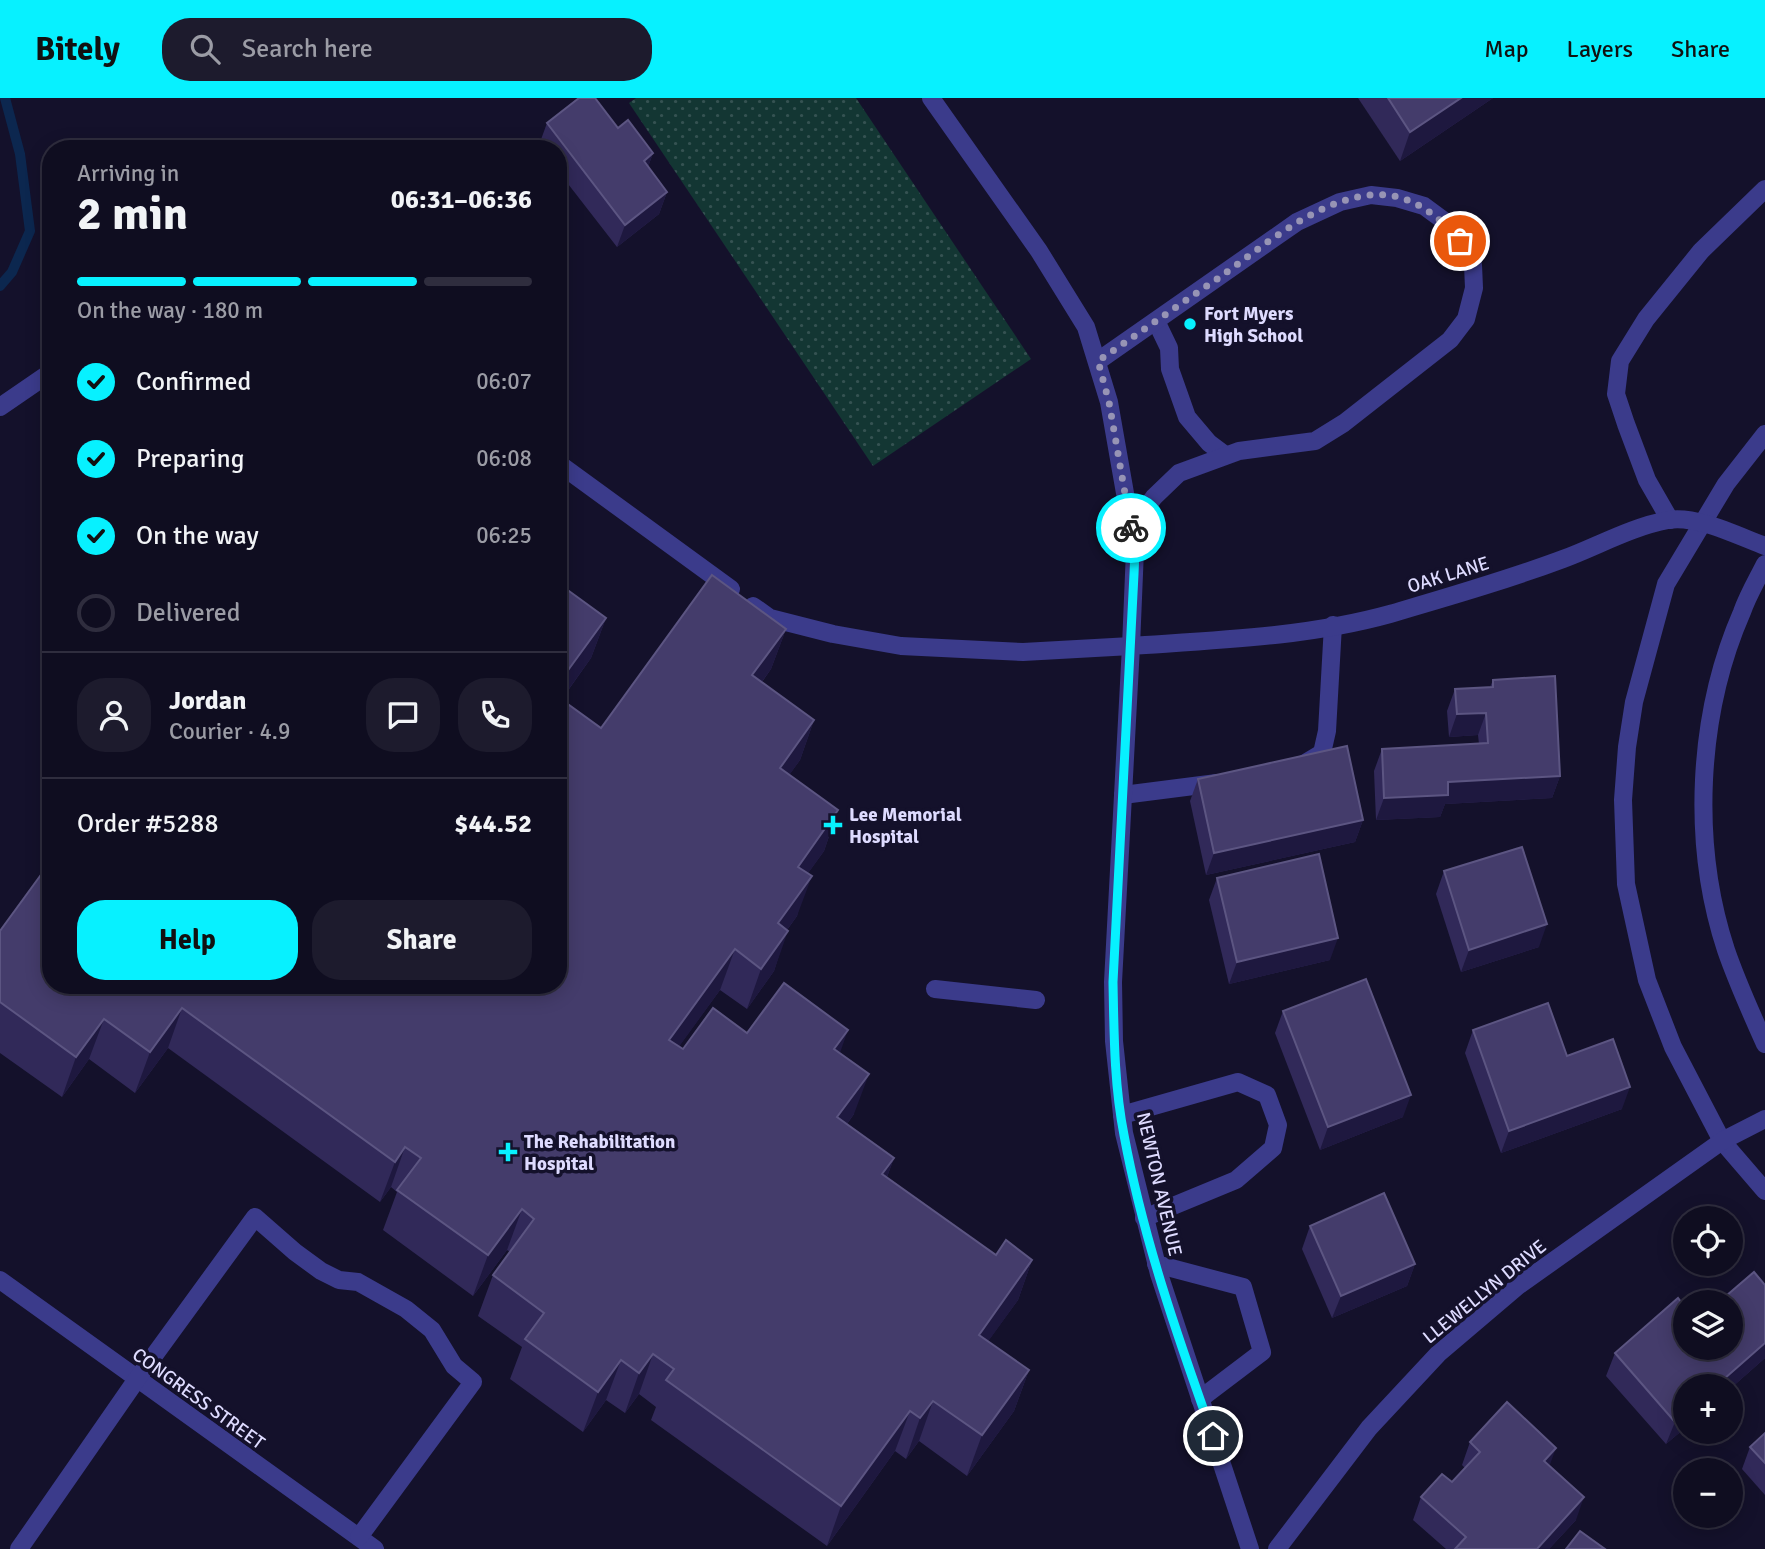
<!DOCTYPE html>
<meta charset="utf-8">
<style>
:root{--surface:#0f0d20;--page:#1d1b2d;--text:#f1f3f6;--muted:#9b9ca5;--line:#2f2d3e;--accent:#07f1ff}
body{margin:0;font-family:Signika,sans-serif;background:var(--page);color:var(--text);height:100vh;display:flex;flex-direction:column;font-size:26px;white-space:nowrap}
*{box-sizing:border-box;margin:0}
p{font-size:23px;color:var(--muted)}
.icon{flex:none;width:38px;height:38px;fill:none;stroke:currentColor;stroke-width:2;stroke-linecap:round;stroke-linejoin:round}
.map{position:relative;flex:1;overflow:hidden}
.side{position:absolute;left:42px;top:42px;width:525px;height:854px;display:flex;flex-direction:column;background:var(--surface);border-radius:28px;box-shadow:0 4px 18px #0003,0 0 0 2px var(--line)}
.side>*{flex:none}
.tools{position:absolute;left:1673px;top:1108px;display:grid;gap:14px}
.tools a{display:grid;place-items:center;width:70px;height:70px;border-radius:50%;background:var(--surface);box-shadow:0 4px 18px #0003,0 0 0 2px var(--line);font-size:35px}
.pin{position:absolute;display:grid;place-items:center;width:60px;height:60px;color:#fff;margin:-30px;border:4px solid #fff;border-radius:50%;box-shadow:0 2px 7px #0007}
.courier{position:absolute;display:grid;place-items:center;width:70px;height:70px;margin:-35px;border:5px solid #07f1ff;border-radius:50%;background:#fff;color:#222;box-shadow:0 2px 9px #0007}
.summary em{font-style:normal;font-weight:700}
.summary div{display:flex;flex-direction:column-reverse}
.summary{display:flex;align-items:center;justify-content:space-between;height:119px;padding:0 35px}
h1{font-size:46px;font-weight:700;line-height:52px}
.bar{display:grid;grid-template-columns:repeat(4,1fr);gap:10px 7px;align-content:center;height:84px;padding:0 35px}
.bar i{height:9px;border-radius:5px;background:var(--line)}
.bar .selected{background:var(--accent)}
.bar p{grid-column:span 4}
.line{display:flex;align-items:center;gap:18px;padding:0 35px;border-top:2px solid var(--line)}
.line div{flex:1}
.round{display:grid;place-items:center;flex:none;width:74px;height:74px;border-radius:28px;background:var(--page)}
ol{padding:0 35px;list-style:none}
li{display:flex;align-items:center;gap:21px;height:77px}
li p{margin-inline-start:auto}
li .icon{padding:7px;border-radius:50%;background:var(--accent);color:#111;stroke-width:4}
li:last-child{color:var(--muted)}
li i{width:38px;height:38px;border:4px solid var(--line);border-radius:50%}
.primary-button{display:flex;gap:14px;margin-top:auto;padding:14px 35px}
.primary-button a{flex:1;height:80px;border-radius:28px;background:var(--accent);color:#111;font-size:28px;font-weight:700;line-height:80px;text-align:center}
.primary-button a+a{background:var(--page);color:var(--text)}
header{display:flex;align-items:center;gap:42px;box-sizing:border-box;height:98px;padding:0 35px;background:var(--accent);color:#111}
header strong{font-size:33px}
nav{display:flex;gap:38px;margin-inline-start:auto;font-size:24px}
.search{width:490px;height:63px;background:var(--page);display:flex;align-items:center;gap:18px;box-sizing:border-box;padding:0 24px;border-radius:28px;color:var(--muted);font-size:26px}
.map>svg:first-child{display:block}
.park{fill:url(#park-dots)}
.lines{fill:none;stroke-linecap:round;stroke-linejoin:round}
.stream{stroke:#0c274f;stroke-width:10}
.service{stroke:#3b3b8b;stroke-width:18}
.minor{stroke:#3b3b8b;stroke-width:18}
.wall{fill:#312959}
.shaded-wall{fill:#1e183f}
.building{fill:#443c6b;stroke:#5c5582;stroke-width:2}
.done{stroke:#9794b5;stroke-width:7;stroke-dasharray:0 12.6}
.route{stroke:#07f1ff;stroke-width:9}
.poi-dot{fill:#07f1ff;stroke:#14112b;stroke-width:2.5}
.labels{text-anchor:middle;stroke-width:7;stroke-linejoin:round;paint-order:stroke}
.poi-label{font-size:19px;font-weight:bold;fill:#dedbff;stroke:#14112b;text-anchor:start}
.street-label{font-size:19px;fill:#dedbff;stroke:#14112b}
</style>
<header>
<strong>Bitely</strong>
<div class="search"><svg class="icon" aria-label="search" viewBox="0 0 24 24"><circle cx="10" cy="10" r="6"/><path d="M15 15l6 6"/></svg>Search here</div>
<nav><a>Map</a><a>Layers</a><a>Share</a></nav>
</header>
<div class="map">
<svg width="1765" height="1451" viewBox="0 0 1765 1451">
<defs>
<pattern id="park-dots" width="8" height="8" patternUnits="userSpaceOnUse" patternTransform="scale(1.75)"><rect width="8" height="8" fill="#133633"/><path d="M2 2h.1M6 6h.1" fill="none" stroke="#355252" stroke-width="1.8" stroke-linecap="round"/></pattern>
</defs>
<rect width="100%" height="100%" fill="#14112b"/>
<!-- park -->
<path class="park" d="M636,0H856L1031,261L873,368L629,5Z"/>
<g class="lines">
<!-- stream -->
<path class="stream" d="M0,188L12,174L30,133L20,56L5,0"/>
<!-- service -->
<g class="service">
<path d="M1156,223L1169,250L1170,271L1187,319L1209,345L1225,357"/>
<path d="M1098,263L1297,124L1340,104L1371,97L1397,100L1424,108L1443,122L1460,143L1473,167L1474,190L1466,221L1450,242L1344,325L1315,343L1239,353L1179,375L1154,399L1131,431"/>
<path d="M0,309L51,274"/>
<path d="M558,365L731,491"/>
<path d="M1670,422L1647,382L1626,326L1616,296L1620,263L1646,221L1701,153L1765,91"/>
<path d="M753,508L770,520L833,536L901,548L1023,554L1131,548L1135,452L1109,304L1086,229L1039,153L931,0"/>
<path d="M1302,667L1322,655L1327,633L1333,527"/>
<path d="M1123,697L1217,685"/>
<path d="M935,891L1036,902"/>
<path d="M1122,1017L1238,984L1267,997L1278,1027L1273,1050L1236,1082L1144,1120"/>
<path d="M1156,1166L1243,1189L1262,1254L1200,1301"/>
<path d="M0,1182L375,1451"/>
<path d="M19,1451L137,1281L255,1119L295,1154L321,1173L339,1182L358,1184L406,1211L432,1232L454,1268L473,1284L359,1439"/>
</g>
<!-- minor -->
<g class="minor">
<path d="M1765,336L1726,386L1666,486L1634,604L1627,649L1623,702L1626,786L1647,882L1673,949L1722,1043L1765,1093"/>
<path d="M1765,466C1757,482 1748,497 1742,514C1697,617 1691,746 1726,852C1737,884 1751,915 1765,946"/>
<path d="M1250,1451L1159,1176L1124,1035L1114,943L1113,884L1131,548C1218,542 1307,539 1390,516C1448,499 1507,482 1563,461C1598,448 1631,429 1668,422C1697,417 1738,438 1765,448"/>
<path d="M1277,1451L1369,1330L1438,1256L1518,1188L1722,1043L1765,1021"/>
</g>
</g>
<!-- wall -->
<g class="wall">
<path d="M1358,0H1493L1400,63Z"/>
<path d="M547,25L618,30L653,55L648,69L667,94L659,116L617,149L558,73V51H541L539,47Z"/>
<path d="M558,485L606,520L591,560L562,601L601,630L786,531L771,571L762,584L814,622L800,662L789,677L838,712L824,753L808,775L797,818L787,832L774,873L747,911L720,892L679,948L683,951L747,935L840,955L854,1016L847,1026L894,1060L887,1079L996,1157L1032,1162L1018,1202L988,1243L1029,1272L1014,1313L967,1378L919,1343L906,1361L895,1353L827,1448L651,1322L656,1309L639,1296L625,1315L606,1302L583,1334L510,1281L522,1249L478,1218L493,1177L510,1154L507,1152L473,1198L383,1132L397,1094L391,1089L380,1104L168,950L135,995L89,961L62,999L0,955V833L558,887Z"/>
<path d="M1493,582L1560,678L1552,700L1445,706L1440,719L1376,722L1374,673L1382,651L1479,646L1478,637L1449,639L1447,613L1455,591L1490,589Z"/>
<path d="M1198,681L1363,722L1355,744L1206,777L1190,703Z"/>
<path d="M1444,773L1539,849L1461,874L1436,796Z"/>
<path d="M1217,780L1330,862L1229,886L1209,802Z"/>
<path d="M1283,913L1403,1019L1320,1052L1275,935Z"/>
<path d="M1473,932L1567,958L1622,1011L1501,1055L1465,955Z"/>
<path d="M1310,1128L1415,1166L1407,1188L1332,1220L1302,1151Z"/>
<path d="M1685,1250L1765,1260L1731,1290V1288H1685V1330L1666,1346L1606,1278L1615,1255Z"/>
<path d="M1765,1335V1397L1742,1371L1750,1349Z"/>
<path d="M1470,1344L1550,1368L1576,1422L1549,1451H1446L1413,1422L1421,1399L1452,1384L1465,1370L1462,1367Z"/>
</g>
<!-- shaded-wall -->
<g class="shaded-wall">
<path d="M1461,0H1493L1400,63L1410,34Z"/>
<path d="M653,55L645,77L644,63Z"/>
<path d="M667,94L659,116L617,149L625,127Z"/>
<path d="M606,520L591,560L558,606V586Z"/>
<path d="M786,531L771,571L738,617L752,577Z"/>
<path d="M1486,615L1478,637L1449,639L1457,616Z"/>
<path d="M814,622L800,662L765,711L780,670Z"/>
<path d="M1560,678L1552,700L1445,706L1440,719L1376,722L1384,700L1448,684Z"/>
<path d="M838,712L824,753L784,809L798,769Z"/>
<path d="M1363,722L1355,744L1206,777L1214,755Z"/>
<path d="M812,778L797,818L763,865L778,825Z"/>
<path d="M1547,826L1539,849L1461,874L1469,852Z"/>
<path d="M788,833L774,873L747,911L761,871Z"/>
<path d="M1338,840L1330,862L1229,886L1237,864Z"/>
<path d="M735,851L720,892L655,982L669,942Z"/>
<path d="M182,910L168,950L135,995L150,954Z"/>
<path d="M104,921L89,961L62,999L76,959Z"/>
<path d="M848,932L834,972V951Z"/>
<path d="M869,976L854,1016L823,1059L837,1019Z"/>
<path d="M1630,989L1622,1011L1501,1055L1509,1033Z"/>
<path d="M1411,997L1403,1019L1320,1052L1328,1029Z"/>
<path d="M405,1049L391,1089L380,1104L395,1064Z"/>
<path d="M894,1060L879,1100L882,1076Z"/>
<path d="M522,1111L507,1152L473,1198L488,1157Z"/>
<path d="M1032,1162L1018,1202L964,1277L979,1237Z"/>
<path d="M1415,1166L1407,1188L1332,1220L1341,1198Z"/>
<path d="M1765,1245V1260L1731,1290V1288H1716Z"/>
<path d="M653,1256L639,1296L625,1315L639,1275Z"/>
<path d="M621,1262L606,1302L583,1334L598,1294Z"/>
<path d="M1029,1272L1014,1313L967,1378L982,1337Z"/>
<path d="M933,1303L919,1343L906,1361L920,1320Z"/>
<path d="M910,1313L895,1353L827,1448L841,1408Z"/>
<path d="M1685,1315V1330L1666,1346L1675,1324Z"/>
<path d="M1556,1350L1548,1372L1544,1363Z"/>
<path d="M1584,1399L1576,1422L1549,1451H1537Z"/>
</g>
<!-- building -->
<g class="building">
<path d="M579,0H595L618,30L628,22L653,55L644,63L667,94L625,127L547,25Z"/>
<path d="M1388,0H1461L1410,34Z"/>
<path d="M712,477L786,531L752,577L814,622L780,670L838,712L798,769L812,778L778,825L788,833L761,871L735,851L669,942L683,951L713,910L747,935L784,885L848,932L834,951L869,976L837,1019L894,1060L882,1076L996,1157L1006,1142L1032,1162L979,1237L1029,1272L982,1337L933,1303L920,1320L910,1313L841,1408L666,1282L674,1271L653,1256L639,1275L621,1262L598,1294L525,1241L544,1215L493,1177L534,1121L522,1111L488,1157L397,1092L421,1060L405,1049L395,1064L182,910L150,954L104,921L76,959L0,904V833L51,763V887H558V599L601,630Z"/>
<path d="M558,485L606,520L558,586Z"/>
<path d="M1555,578L1560,678L1448,684V697L1384,700L1382,651L1488,645L1486,615L1457,616L1455,591L1493,589V582Z"/>
<path d="M1347,648L1363,722L1214,755L1198,681Z"/>
<path d="M1522,749L1547,826L1469,852L1444,773Z"/>
<path d="M1319,756L1338,840L1237,864L1217,780Z"/>
<path d="M1366,881L1411,997L1328,1029L1283,913Z"/>
<path d="M1548,905L1567,958L1613,941L1630,989L1509,1033L1473,932Z"/>
<path d="M1384,1095L1415,1166L1341,1198L1310,1128Z"/>
<path d="M1754,1174L1765,1187V1245L1716,1288H1685V1315L1675,1324L1615,1255L1678,1200L1685,1209V1250H1731V1204H1719Z"/>
<path d="M1507,1304L1556,1350L1544,1363L1584,1399L1537,1451H1455L1466,1439L1421,1399L1442,1376L1452,1384L1480,1354L1470,1344Z"/>
<path d="M1765,1335V1365L1750,1349Z"/>
<path d="M1580,1433L1605,1451H1566Z"/>
</g>
<g class="lines">
<!-- done -->
<path class="done" d="M1131,430L1109,304L1098,263C1138,236 1177,208 1217,181C1261,150 1314,103 1370,97C1408,93 1437,116 1460,143"/>
<!-- route -->
<path class="route" d="M1131,430L1135,452L1134,476L1113,884C1114,934 1114,987 1124,1037C1143,1140 1178,1240 1213,1338"/>
</g>
<!-- markers -->
<g class="poi-dot">
<circle cx="1190" cy="226" r="7"/>
<path d="M829.5 716.5h7v7h7v7h-7v7h-7v-7h-7v-7h7z"/>
<path d="M504.5 1043.5h7v7h7v7h-7v7h-7v-7h-7v-7h7z"/>
</g>
<g class="labels">
<!-- poi labels -->
<g class="poi-label">
<text x="1204" y="222">Fort Myers<tspan x="1204" dy="22">High School</tspan></text>
<text x="849" y="723">Lee Memorial<tspan x="849" dy="22">Hospital</tspan></text>
<text x="524" y="1050">The Rehabilitation<tspan x="524" dy="22">Hospital</tspan></text>
</g>
<!-- street labels -->
<g class="street-label">
<text transform="translate(1448 476) rotate(-17)" y="7">OAK LANE</text>
<text transform="translate(1160 1086) rotate(77)" y="7">NEWTON AVENUE</text>
<text transform="translate(1484 1193) rotate(-39)" y="7">LLEWELLYN DRIVE</text>
<text transform="translate(199 1300) rotate(36)" y="7">CONGRESS STREET</text>
</g>
</g>
</svg>
<div class="tools">
<a><svg class="icon" aria-label="locate" viewBox="0 0 24 24"><circle cx="12" cy="12" r="6"/><path d="M12 2v4M12 18v4M2 12h4M18 12h4"/></svg></a>
<a><svg class="icon" aria-label="layers" viewBox="0 0 24 24"><path d="M12 4l9 5-9 5-9-5zM3 14l9 5 9-5"/></svg></a>
<a>+</a>
<a>−</a>
</div>
<div class="pin" style="left:1460px;top:143px;background:#ea580c"><svg class="icon" aria-label="bag" viewBox="0 0 24 24"><path d="M5 8h14l-1 12H6zM9 8a3 3 0 0 1 6 0"/></svg></div>
<div class="pin" style="left:1213px;top:1338px;background:#1f2937"><svg class="icon" aria-label="home" viewBox="0 0 24 24"><path d="M3 11l9-7 9 7M6 9v11h12V9"/></svg></div>
<div class="courier" style="left:1131px;top:430px"><svg class="icon" aria-label="bike" viewBox="0 0 24 24"><circle cx="6" cy="16" r="4"/><circle cx="18" cy="16" r="4"/><path d="M6 16l4-8h5l3 8M10 8l3 8H6M13 5h3"/></svg></div>
<section class="side">
<div class="summary"><div><h1>2 min</h1><p>Arriving in</p></div><em>06:31–06:36</em></div>
<div class="bar"><i class="selected"></i><i class="selected"></i><i class="selected"></i><i></i><p>On the way · 180 m</p></div>
<ol>
<li><svg class="icon" aria-label="check" viewBox="0 0 24 24"><path d="M5 12l5 5 9-10"/></svg>Confirmed<p>06:07</p></li>
<li><svg class="icon" aria-label="check" viewBox="0 0 24 24"><path d="M5 12l5 5 9-10"/></svg>Preparing<p>06:08</p></li>
<li><svg class="icon" aria-label="check" viewBox="0 0 24 24"><path d="M5 12l5 5 9-10"/></svg>On the way<p>06:25</p></li>
<li><i></i>Delivered</li>
</ol>
<div class="line" style="height:126px"><a class="round"><svg class="icon" aria-label="person" viewBox="0 0 24 24"><circle cx="12" cy="8" r="4"/><path d="M4 21q1-7 8-7t8 7"/></svg></a><div><b>Jordan</b><p>Courier · 4.9</p></div><a class="round"><svg class="icon" aria-label="chat" viewBox="0 0 24 24"><path d="M4 5h16v11H9l-5 4z"/></svg></a><a class="round"><svg class="icon" aria-label="phone" viewBox="0 0 24 24"><path d="M5 4h4l2 5-3 2q2 4 5 5l2-3 5 2v4C11 20 4 13 5 4z"/></svg></a></div>
<div class="line" style="height:91px"><div>Order #5288</div><b>$44.52</b></div>
<div class="primary-button"><a>Help</a><a>Share</a></div>
</section>
</div>
